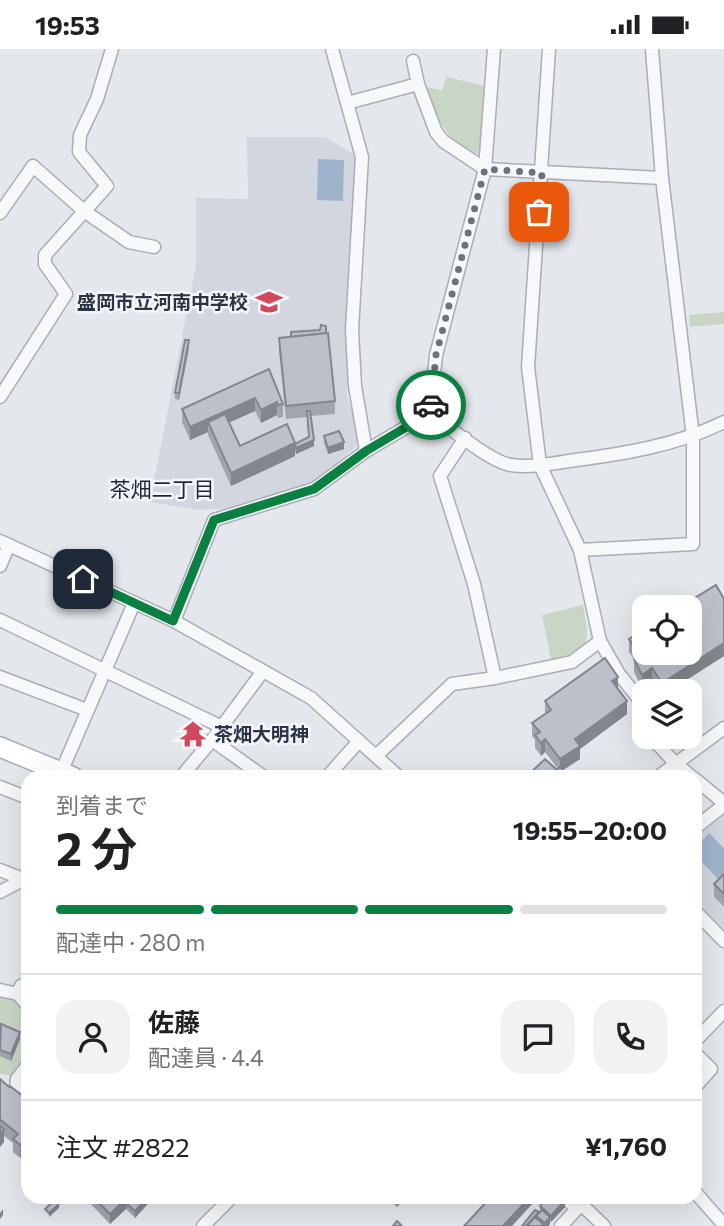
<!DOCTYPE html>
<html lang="ja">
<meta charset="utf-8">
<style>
:root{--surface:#fff;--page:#f2f2f2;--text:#202124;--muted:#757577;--line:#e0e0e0;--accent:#0b8043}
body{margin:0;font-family:Commissioner,"Noto Sans JP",sans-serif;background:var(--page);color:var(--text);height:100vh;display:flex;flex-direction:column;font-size:26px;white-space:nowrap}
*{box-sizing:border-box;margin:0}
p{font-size:23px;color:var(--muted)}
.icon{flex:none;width:38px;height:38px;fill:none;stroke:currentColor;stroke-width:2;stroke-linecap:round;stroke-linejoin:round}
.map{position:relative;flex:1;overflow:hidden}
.side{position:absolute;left:21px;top:721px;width:681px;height:434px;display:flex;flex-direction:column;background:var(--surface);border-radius:21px;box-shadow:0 7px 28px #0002}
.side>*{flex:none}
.tools{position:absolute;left:632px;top:546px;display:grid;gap:14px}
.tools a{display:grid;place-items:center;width:70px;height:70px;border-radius:14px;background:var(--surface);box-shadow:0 7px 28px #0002;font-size:35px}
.pin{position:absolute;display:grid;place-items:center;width:60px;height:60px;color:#fff;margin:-30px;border-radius:14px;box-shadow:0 4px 10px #0006}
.courier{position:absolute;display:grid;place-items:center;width:70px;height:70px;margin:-35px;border:5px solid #0b8043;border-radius:50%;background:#fff;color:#222;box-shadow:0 2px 9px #0007}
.summary em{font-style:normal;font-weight:700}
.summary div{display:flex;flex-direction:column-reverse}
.summary{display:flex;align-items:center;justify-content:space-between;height:119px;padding:0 35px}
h1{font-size:46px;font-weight:700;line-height:52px}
.bar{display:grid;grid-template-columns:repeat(4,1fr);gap:10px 7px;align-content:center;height:84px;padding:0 35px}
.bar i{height:9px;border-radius:5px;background:var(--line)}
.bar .current{background:var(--accent)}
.bar p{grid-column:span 4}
.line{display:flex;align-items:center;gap:18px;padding:0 35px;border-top:2px solid var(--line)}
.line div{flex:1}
.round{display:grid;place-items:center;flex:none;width:74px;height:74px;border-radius:21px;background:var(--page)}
.status{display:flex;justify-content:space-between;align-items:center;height:49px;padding:0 35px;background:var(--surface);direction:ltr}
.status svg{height:19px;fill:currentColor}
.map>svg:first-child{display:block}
.built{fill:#d2d6de}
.green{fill:#c9d6c5}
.water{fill:#9fb4cc}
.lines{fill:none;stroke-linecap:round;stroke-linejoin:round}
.street-casing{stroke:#a9aeb7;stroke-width:15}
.secondary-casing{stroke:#a9aeb7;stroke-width:22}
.street{stroke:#f7f8fa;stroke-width:12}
.secondary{stroke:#fff;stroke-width:19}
.wall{fill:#a1a5ae}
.shaded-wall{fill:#83868d}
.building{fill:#bbc0ca;stroke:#83868d;stroke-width:2}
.done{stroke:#6c737f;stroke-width:7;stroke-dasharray:0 12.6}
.route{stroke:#0b8043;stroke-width:9}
.labels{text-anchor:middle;stroke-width:5;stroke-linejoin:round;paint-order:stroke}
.poi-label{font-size:19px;font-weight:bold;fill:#2b3445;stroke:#f4f6f9;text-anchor:end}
.neighbourhood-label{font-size:21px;fill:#1d2536;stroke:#f4f6f9}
</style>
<div class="status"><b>19:53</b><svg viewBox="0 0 49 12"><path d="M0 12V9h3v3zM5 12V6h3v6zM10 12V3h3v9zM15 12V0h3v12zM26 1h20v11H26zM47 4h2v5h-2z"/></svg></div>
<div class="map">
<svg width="724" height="1177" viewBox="0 0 724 1177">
<rect width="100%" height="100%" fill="#e4e7ec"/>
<!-- built -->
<g class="built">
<path d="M247,88H325L356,106L347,291V347L361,393L316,433L235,459L199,461L150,453L196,216V149L248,150Z"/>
<path d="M724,764V881L695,853V786Z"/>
</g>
<!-- green -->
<g class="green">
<path d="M447,28L485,37L480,105C446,96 437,68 425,38L442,41Z"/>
<path d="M724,263V275L690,278L689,266Z"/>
<path d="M583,556C589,594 594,602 551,611L542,566Z"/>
<path d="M0,945L8,946L27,963L28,967V1003L14,1027L0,1025Z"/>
</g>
<!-- water -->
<g class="water">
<path d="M318,110L344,111L343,152L317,151Z"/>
<path d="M709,784L724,799V826L719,831L695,806V799Z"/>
</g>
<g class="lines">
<!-- street casing -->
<g class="street-casing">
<g id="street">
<path d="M332,0L362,108L352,281L355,337L366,402"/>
<path d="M413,12L418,35"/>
<path d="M347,54L418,35L436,83L443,92L485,120L662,129"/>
<path d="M0,164L33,117L84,162L129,193L154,198"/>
<path d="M0,348L66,245L45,215V206L107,137L79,103L80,86L97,50L112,0"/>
<path d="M430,364L436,306L485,120L494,0"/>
<path d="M430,364C448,377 490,413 511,416C529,419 551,415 569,412C622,405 676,397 724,373"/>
<path d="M465,389L440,427L474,535L495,629"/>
<path d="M0,492L174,572L311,649L399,728"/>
<path d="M580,501L693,495V388L662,129L652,0"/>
<path d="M0,517L9,496"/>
<path d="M0,571L222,678"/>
<path d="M174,572L214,471L314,440L366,402L430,364"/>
<path d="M600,592L619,625L639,650L644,674"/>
<path d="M0,628L87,661"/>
<path d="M651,688L676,715L692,728"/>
<path d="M212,691L264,728"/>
<path d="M376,707L452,635L495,629L572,613L600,592L580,501L540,416L528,318L549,0"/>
<path d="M59,728L134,554"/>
<path d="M181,728L212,691L263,622"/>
<path d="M327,728L359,692"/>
<path d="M658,728L724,679"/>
<path d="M695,730L724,754"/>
<path d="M0,738L28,749"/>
<path d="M695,779L724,756"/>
<path d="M0,821L23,830"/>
<path d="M0,843L28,828"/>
<path d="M695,862L724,892"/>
<path d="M28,934L21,937L18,945L28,957"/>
<path d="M0,941L18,945"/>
<path d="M695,992L724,962"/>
<path d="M695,1004L711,1020L695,1038"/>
<path d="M28,1016L17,1030L16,1039L28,1050"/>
<path d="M695,1143L724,1176"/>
<path d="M564,1148L577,1160"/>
<path d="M581,1155L604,1177"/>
<path d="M203,1177L232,1148"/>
<path d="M561,1177L588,1148"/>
</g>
</g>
<!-- secondary casing -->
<g class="secondary-casing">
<path id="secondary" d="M0,698L73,728"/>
</g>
<!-- street -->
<use href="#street" class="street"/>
<!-- secondary -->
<use href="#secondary" class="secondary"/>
</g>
<!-- wall -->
<g class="wall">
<path d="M326,284L335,352V365L311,367L314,397L296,405L295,403V407L231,437L208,386V383L190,391L182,373V360L269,320L283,355V368L278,369L277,366L261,374L255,362L228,374L240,397L295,395L309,389L307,368L286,370L279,302V289Z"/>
<path d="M189,298L179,351L175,350V344Z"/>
<path d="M324,387L344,400L328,405L324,394Z"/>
<path d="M629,590L724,607L669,642H659L652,632L642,639L634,623V610L629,603Z"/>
<path d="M618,640L627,665L580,700V710L563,721H557L558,720L545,703L541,707L535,699V691L532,687V674L545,665V652Z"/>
<path d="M724,825V858L714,848V835Z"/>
<path d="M0,977L20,990L11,1012L0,1007Z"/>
<path d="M0,1030L9,1038L28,1051V1121L26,1120V1106L24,1104L20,1109L13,1103V1094L4,1087V1093L0,1098Z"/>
<path d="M84,1148H154L135,1169L127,1161V1159L110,1175Z"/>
<path d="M385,1148H406L397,1158Z"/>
<path d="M547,1151L565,1158L551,1173L550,1172V1175L548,1177H521L540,1163V1157Z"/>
</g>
<!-- shaded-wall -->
<g class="shaded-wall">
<path d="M189,291V298L179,351V344Z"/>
<path d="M255,349V362L212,381L208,373V383L190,391V378Z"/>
<path d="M277,353V366L261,374V361Z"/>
<path d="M314,391V397L296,405V399Z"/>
<path d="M344,393V400L328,405V399Z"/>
<path d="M295,394V407L231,437V424Z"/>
<path d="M724,594V607L669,642H662V634Z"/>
<path d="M652,619V632L642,639V626Z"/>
<path d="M618,628V641L612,632Z"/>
<path d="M627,652V665L580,700V710L560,723V710L575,690Z"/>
<path d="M545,690V703L541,707V694Z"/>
<path d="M20,983V990L11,1012V1005Z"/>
<path d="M4,1080V1093L0,1098V1085Z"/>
<path d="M24,1091V1104L20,1109V1096Z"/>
<path d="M128,1148H129V1156L127,1155V1159L110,1175V1165Z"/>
<path d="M148,1148H154L135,1169V1162Z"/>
<path d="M397,1148H406L397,1158Z"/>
<path d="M530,1148H534V1153L512,1177H503Z"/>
<path d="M565,1151V1158L551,1173V1167Z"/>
<path d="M59,1155V1159L49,1168V1164Z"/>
<path d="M3,1160V1166L0,1170V1164Z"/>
<path d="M550,1168V1175L548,1177H545V1174Z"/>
</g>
<!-- building -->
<g class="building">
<path d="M321,276L326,277V284L291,288V283L320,281Z"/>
<path d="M328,284L335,352L286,357L279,289Z"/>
<path d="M185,291H189L179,344H175Z"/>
<path d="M269,320L283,355L278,356L277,353L261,361L255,349L190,378L182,360Z"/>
<path d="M307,362H310L314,391L296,399L295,395L309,388Z"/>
<path d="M225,365L240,397L287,375L295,394L231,424L208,373Z"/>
<path d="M339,382L344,393L328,399L324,387Z"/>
<path d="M716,536L724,550V594L662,634L652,619L642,626L634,610L639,606L629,590L644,581V604H690V558H680Z"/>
<path d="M605,609L618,628L612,632L627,652L575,690L580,697L560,710L545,690L541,694L535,686L540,683L532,674L551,661L545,652Z"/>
<path d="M545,710L557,721L548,728H526Z"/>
<path d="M560,718L568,728H548Z"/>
<path d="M724,825V845L714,835Z"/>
<path d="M1,975L20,983L11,1005L0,1001Z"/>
<path d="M0,1030L9,1038L10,1037L28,1051V1094L24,1091L20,1096L13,1090L18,1085L1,1071L0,1072Z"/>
<path d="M0,1077L4,1080L0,1085Z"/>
<path d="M93,1148H128L110,1165Z"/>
<path d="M130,1148H148L135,1162L127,1155L132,1149Z"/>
<path d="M491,1148H530L503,1177H464Z"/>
<path d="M550,1148H562L565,1151L551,1167L540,1157L545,1150L547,1151Z"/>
<path d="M55,1151L59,1155L49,1164L45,1160Z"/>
<path d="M535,1161L539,1163L526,1177H522Z"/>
<path d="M542,1161L550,1168L545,1174L536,1167Z"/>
<path d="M535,1168L544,1176L542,1177H527Z"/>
<path d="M397,1172L402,1177H393Z"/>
</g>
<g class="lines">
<!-- done -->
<path class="done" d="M431,356L436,306L485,120L542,124L539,163"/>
<!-- route -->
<path class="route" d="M83,530L173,572L214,471L314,440L366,402L430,364L431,356"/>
</g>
<!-- icons -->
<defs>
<g id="school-bare" transform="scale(2.1)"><path d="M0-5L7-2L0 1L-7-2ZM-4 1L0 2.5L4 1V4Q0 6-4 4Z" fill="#d1495b" stroke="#f4f6f9" stroke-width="2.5" paint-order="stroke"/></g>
<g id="temple-bare" transform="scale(2.1)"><path d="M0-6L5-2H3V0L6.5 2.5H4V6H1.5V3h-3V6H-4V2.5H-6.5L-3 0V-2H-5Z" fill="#d1495b" stroke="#f4f6f9" stroke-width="2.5" paint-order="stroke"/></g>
</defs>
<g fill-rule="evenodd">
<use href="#school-bare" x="269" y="253"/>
<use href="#temple-bare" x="193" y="685"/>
</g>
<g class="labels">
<!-- poi labels -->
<g class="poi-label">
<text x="248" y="260">盛岡市立河南中学校</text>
<text x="214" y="692" text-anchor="start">茶畑大明神</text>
</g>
<!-- neighbourhood labels -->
<g class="neighbourhood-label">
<text x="162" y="448">茶畑二丁目</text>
</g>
</g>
</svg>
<div class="tools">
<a><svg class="icon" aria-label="locate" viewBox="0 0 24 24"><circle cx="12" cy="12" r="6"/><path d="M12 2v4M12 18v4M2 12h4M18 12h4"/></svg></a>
<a><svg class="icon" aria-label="layers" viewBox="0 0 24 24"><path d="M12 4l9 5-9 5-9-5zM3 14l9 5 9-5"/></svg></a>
</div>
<div class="pin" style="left:539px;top:163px;background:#ea580c"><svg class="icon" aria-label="bag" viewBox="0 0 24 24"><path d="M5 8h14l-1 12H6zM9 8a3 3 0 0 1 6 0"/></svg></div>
<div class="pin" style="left:83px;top:530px;background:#1f2937"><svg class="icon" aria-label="home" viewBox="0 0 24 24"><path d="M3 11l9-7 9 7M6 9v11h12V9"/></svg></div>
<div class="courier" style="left:431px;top:356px"><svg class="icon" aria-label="car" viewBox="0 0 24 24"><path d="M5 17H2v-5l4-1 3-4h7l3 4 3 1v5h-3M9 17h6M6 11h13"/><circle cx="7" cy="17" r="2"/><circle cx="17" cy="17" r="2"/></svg></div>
<section class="side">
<div class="summary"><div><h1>2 分</h1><p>到着まで</p></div><em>19:55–20:00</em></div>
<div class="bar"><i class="current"></i><i class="current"></i><i class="current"></i><i></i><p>配達中 · 280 m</p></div>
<div class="line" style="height:126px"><a class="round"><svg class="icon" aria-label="person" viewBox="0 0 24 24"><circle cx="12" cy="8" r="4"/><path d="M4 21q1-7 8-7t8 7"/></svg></a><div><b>佐藤</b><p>配達員 · 4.4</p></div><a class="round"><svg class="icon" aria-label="chat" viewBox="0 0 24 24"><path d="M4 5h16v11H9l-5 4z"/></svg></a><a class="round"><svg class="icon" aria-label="phone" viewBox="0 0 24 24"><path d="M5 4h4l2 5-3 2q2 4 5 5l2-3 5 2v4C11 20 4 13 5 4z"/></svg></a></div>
<div class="line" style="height:91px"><div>注文 #2822</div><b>¥1,760</b></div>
</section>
</div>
